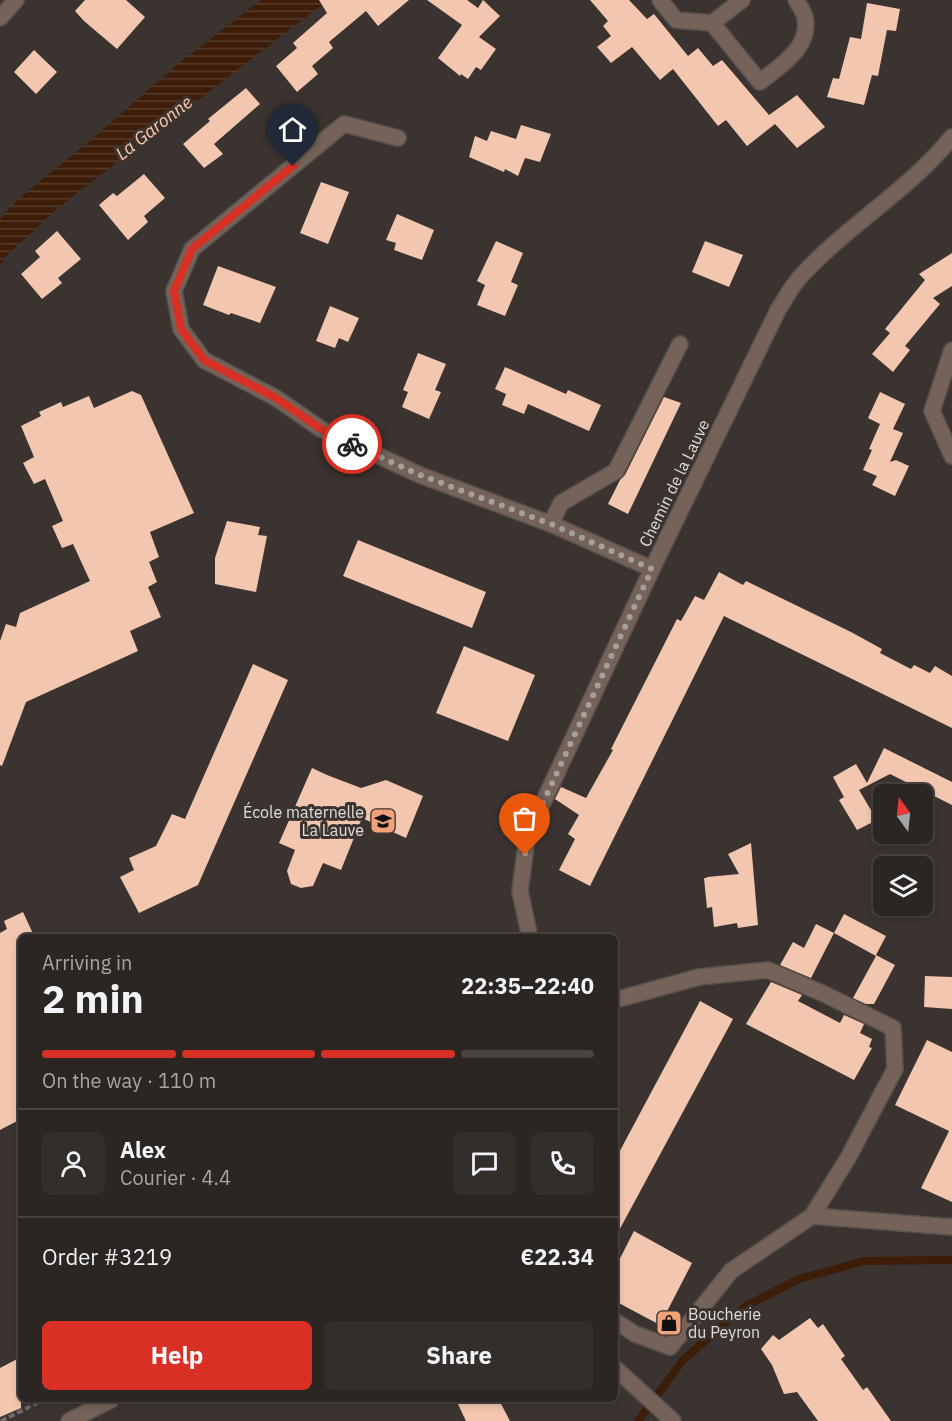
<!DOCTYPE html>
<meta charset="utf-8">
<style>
:root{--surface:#2c2623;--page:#342e2b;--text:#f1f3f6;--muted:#a6a5a6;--line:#484341;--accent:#d93025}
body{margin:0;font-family:"IBM Plex Sans",sans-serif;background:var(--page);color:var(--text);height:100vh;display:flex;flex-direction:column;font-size:22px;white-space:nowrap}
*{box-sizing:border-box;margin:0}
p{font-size:20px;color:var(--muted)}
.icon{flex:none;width:33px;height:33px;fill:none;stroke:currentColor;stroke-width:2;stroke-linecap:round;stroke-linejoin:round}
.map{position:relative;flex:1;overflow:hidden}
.sheet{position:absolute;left:18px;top:934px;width:600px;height:468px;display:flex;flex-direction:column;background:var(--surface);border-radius:9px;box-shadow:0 3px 9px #0003,0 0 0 2px var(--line)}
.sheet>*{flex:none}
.needle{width:39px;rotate:345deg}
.controls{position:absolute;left:873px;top:784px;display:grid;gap:12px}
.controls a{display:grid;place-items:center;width:60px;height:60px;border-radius:9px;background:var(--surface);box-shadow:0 3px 9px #0003,0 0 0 2px var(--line);font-size:30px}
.pin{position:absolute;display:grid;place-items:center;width:51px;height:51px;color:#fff;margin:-62px -26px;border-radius:50% 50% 50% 0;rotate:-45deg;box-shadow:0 0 6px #0007}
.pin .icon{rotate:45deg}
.courier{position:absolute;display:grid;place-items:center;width:60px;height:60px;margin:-30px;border:4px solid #d93025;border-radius:50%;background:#fff;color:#222;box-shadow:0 2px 8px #0007}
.summary em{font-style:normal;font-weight:800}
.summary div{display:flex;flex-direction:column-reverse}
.summary{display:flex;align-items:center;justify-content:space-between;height:102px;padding:0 24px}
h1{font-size:39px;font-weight:800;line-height:45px}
.bar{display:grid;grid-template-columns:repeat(4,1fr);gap:9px 6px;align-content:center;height:72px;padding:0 24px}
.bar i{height:8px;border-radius:4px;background:var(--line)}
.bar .current{background:var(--accent)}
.bar p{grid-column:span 4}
.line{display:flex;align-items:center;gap:15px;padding:0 24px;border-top:2px solid var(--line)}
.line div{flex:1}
.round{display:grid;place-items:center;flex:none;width:63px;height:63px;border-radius:9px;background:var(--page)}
.button{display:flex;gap:12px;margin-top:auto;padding:12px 24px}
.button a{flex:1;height:69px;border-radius:9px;background:var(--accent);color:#fff;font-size:24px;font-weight:800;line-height:69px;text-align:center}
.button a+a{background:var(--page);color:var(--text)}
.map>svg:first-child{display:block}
.water{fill:url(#water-rules)}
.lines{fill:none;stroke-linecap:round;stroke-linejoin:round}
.stream{stroke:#3d1c08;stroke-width:8}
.building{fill:#f2c6af}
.minor-casing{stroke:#59514d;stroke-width:18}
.path{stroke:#706965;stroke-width:4;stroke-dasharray:6 3;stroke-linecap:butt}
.minor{stroke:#75635a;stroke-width:15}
.done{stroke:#a6a09d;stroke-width:6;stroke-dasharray:0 10.8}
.route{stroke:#d93025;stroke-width:8}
.labels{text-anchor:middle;stroke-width:6;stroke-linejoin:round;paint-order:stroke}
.street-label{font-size:16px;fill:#e0dbd8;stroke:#3b332f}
.poi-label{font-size:16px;fill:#e0dbd8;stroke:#3b332f;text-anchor:end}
.water-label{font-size:18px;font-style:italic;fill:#ffcaad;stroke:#3b332f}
</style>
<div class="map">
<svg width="952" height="1421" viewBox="0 0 952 1421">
<defs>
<pattern id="water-rules" width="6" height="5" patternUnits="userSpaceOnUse" patternTransform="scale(1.5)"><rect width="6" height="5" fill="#3d1c08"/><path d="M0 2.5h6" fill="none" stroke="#593c2b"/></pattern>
</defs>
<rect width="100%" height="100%" fill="#3b332f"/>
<!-- water -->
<path class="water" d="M261,0H328L59,207L6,256L0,266V219L17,200L91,140L180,62Z"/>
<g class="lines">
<!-- stream -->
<path class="stream" d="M638,1421L683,1360L744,1307L799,1279L864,1261L952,1260"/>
</g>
<!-- building -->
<g class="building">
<path d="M85,0H126L145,17L117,49L84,21L75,11Z"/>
<path d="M319,0H409L378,26L366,11L329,42L333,48L312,66L318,74L297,92L276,66L297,48L293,43L327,13Z"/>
<path d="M427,0H467L478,8L483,0L500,16L479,37L496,49L481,70L476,67L468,79L461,74L460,76L438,58L462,25Z"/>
<path d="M590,0H629L647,19L654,14L688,56L698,48L713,66L722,60L769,115L797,95L825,127L797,148L775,124L747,146L726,120L718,126L673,69L660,80L632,47L611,63L597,47L611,36L603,26L608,21Z"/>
<path d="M867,3L900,9L896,31L887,30L878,76L872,75L864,105L827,97L833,78L839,79L850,37L861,39Z"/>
<path d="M34,50L57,72L36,94L14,72Z"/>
<path d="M246,88L260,104L214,144L223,154L204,168L183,144L210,121L208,119Z"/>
<path d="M521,125L551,134L540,162L525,158L518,176L505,169L504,172L469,157L475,136L487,141L491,131L516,139Z"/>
<path d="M144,174L165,198L144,216L148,222L128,240L99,205L113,193L117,196Z"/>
<path d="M321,182L349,192L328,244L300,233Z"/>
<path d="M397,214L434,230L422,260L394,250L396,243L386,240Z"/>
<path d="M57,231L81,259L58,278L62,283L42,299L21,274L40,257L35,251Z"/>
<path d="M496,241L523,253L511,282L518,285L505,316L477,305L485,285L477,281Z"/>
<path d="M705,241L743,255L729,287L692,272Z"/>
<path d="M952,253V286L933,298L940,304L905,346L910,350L893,372L872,354L890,333L885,329L925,280L919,274Z"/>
<path d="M218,266L276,287L260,323L231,313L229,315L203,305Z"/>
<path d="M330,306L359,318L348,342L339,338L335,348L316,341Z"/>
<path d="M418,353L446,364L435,390L441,392L429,419L402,407L408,392L403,390Z"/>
<path d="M505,367L566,394L568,390L601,405L589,431L528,404L524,414L502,405L506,394L495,389Z"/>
<path d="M132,391L141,395L194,513L150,532L159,557L149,562L157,582L148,587L161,617L130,631L138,651L26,702L2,766L0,765V641L6,624L16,627L20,613L90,581L73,544L62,548L52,526L63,521L45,479L34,484L23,463L34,457L21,426L41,416L39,412L61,402L63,407L89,396L94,408Z"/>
<path d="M880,392L905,404L893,429L903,433L890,462L896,460L909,466L895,496L872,485L877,476L863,470L872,450L869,449L880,424L868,418Z"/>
<path d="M664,397L681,403L628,514L608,504L620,480L625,475Z"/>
<path d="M227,521L260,527L258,535L267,536L256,592L215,584V558Z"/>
<path d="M358,540L486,592L472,628L343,576Z"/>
<path d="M719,572L743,585L746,581L851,632L882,649L880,653L911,669L914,665L930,673L935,666L952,676V728L724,616L590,886L559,870L575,839L568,834L579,815L555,799L561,787L586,798L613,750L611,749L677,619L681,621L695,596L704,600Z"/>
<path d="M464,646L535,675L508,741L436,713Z"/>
<path d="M253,664L288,680L198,885L139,913L120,877L134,870L129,858L156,846L172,814L185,819Z"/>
<path d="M884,748L952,782V805L890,774L859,790L877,820L857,830L839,800L844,797L833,777L856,764L867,783Z"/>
<path d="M312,768L327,775L361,788L386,780L423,796L406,838L362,818L341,870L323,863L313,886L301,888L291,884L287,871L295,850L279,843Z"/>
<path d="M751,843L758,925L738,928L737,923L714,927L712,907L707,908L704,878H707V877L739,874L728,854Z"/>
<path d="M23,912L35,938H21V1119L0,1130V933L7,929L4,921Z"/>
<path d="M844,914L886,936L876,955L895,965L874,1004H866L853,998L876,956L834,933Z"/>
<path d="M816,924L834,933L811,978L780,965L793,942L804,948Z"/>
<path d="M925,976L952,977V1009L924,1007Z"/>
<path d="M771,982L802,995L798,1001L840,1023L844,1015L864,1024L860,1033L872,1039L869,1047L872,1048L854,1080L746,1024Z"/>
<path d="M700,1001L733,1019L615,1238V1160Z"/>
<path d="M927,1040L952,1052V1202L921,1188L949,1131L895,1105Z"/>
<path d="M634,1231L692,1263L660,1325L615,1301V1268Z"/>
<path d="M810,1318L818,1328L823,1324L845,1356L841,1359L863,1390L867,1387L891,1421H818L797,1392L784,1394L772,1365L761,1349L773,1335L779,1340Z"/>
<path d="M21,1357V1408L0,1417V1368Z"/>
<path d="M456,1400H499L510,1421H466Z"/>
</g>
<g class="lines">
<!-- minor casing -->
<g class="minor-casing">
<g id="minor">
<path d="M660,0L676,20L712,23L742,0"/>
<path d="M0,18L16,0"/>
<path d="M712,23L760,82C781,65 811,48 805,17C804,12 799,5 796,0"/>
<path d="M398,138L344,124L192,249L174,291L181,329L204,360L276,398L321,429L420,475L551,524L652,569"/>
<path d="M952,350L932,411L952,456"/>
<path d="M551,524L561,503L616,471L680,344"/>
<path d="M530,938L520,891L527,837L652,569L778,310C786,298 792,285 802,275C848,225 909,190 952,137"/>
<path d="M615,1000L699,977L768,970L822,993L893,1028L895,1069L848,1158L812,1216"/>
<path d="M615,1321L635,1334L670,1347L731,1271L812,1216L952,1227"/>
<path d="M615,1368L673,1421"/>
<path d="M69,1421L111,1400"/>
</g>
</g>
<!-- path -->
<path class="path" d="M1,1421L43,1400"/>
<!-- minor -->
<use href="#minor" class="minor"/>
</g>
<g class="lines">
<!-- done -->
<path class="done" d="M352,444L420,475L551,524L652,569L527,837L525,855"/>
<!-- route -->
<path class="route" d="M293,166L192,249L174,291L181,329L204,360L276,398L321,429L352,444"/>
</g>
<!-- icons -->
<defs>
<g id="school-square" transform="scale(1.35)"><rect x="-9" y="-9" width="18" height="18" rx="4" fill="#f0a378" stroke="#3b332f"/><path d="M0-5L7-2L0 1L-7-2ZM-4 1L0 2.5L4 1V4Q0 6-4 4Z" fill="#111"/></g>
<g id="shop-square" transform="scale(1.35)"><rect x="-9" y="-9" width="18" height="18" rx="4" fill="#f0a378" stroke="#3b332f"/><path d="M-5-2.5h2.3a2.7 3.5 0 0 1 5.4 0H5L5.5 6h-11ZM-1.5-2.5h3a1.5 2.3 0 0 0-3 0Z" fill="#111"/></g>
</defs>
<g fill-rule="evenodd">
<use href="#school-square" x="383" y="821"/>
<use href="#shop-square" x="669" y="1323"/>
</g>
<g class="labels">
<!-- street labels -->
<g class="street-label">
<text transform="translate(674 483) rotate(-64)" y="6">Chemin de la Lauve</text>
</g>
<!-- poi labels -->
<g class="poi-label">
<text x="364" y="818">École maternelle<tspan x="364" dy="18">La Lauve</tspan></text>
<text x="688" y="1320" text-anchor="start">Boucherie<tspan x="688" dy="18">du Peyron</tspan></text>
</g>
<!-- water labels -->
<g class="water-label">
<text transform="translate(154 128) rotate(-38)" y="6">La Garonne</text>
</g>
</g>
</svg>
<div class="controls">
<a><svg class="needle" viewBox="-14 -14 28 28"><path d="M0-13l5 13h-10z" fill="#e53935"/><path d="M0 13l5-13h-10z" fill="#a6a5a6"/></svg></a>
<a><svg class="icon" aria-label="layers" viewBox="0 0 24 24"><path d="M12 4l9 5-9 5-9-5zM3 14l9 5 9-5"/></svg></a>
</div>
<div class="pin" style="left:525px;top:855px;background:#ea580c"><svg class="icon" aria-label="bag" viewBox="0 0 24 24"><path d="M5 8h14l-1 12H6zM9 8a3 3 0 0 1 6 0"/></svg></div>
<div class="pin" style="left:293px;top:166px;background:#1f2937"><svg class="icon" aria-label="home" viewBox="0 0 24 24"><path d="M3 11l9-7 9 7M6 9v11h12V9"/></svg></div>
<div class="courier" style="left:352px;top:444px"><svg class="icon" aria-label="bike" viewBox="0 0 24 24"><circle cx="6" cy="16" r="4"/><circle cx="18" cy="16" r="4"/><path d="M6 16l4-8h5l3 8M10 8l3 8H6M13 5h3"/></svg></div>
<section class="sheet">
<div class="summary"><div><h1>2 min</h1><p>Arriving in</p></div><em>22:35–22:40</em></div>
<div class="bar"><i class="current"></i><i class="current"></i><i class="current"></i><i></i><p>On the way · 110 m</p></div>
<div class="line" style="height:108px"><a class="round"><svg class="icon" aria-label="person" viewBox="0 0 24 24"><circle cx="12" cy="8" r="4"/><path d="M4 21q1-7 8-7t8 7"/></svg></a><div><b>Alex</b><p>Courier · 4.4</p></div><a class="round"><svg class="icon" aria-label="chat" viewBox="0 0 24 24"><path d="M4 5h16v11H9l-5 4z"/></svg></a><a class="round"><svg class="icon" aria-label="phone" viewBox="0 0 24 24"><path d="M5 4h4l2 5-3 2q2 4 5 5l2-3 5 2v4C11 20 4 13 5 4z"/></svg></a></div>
<div class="line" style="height:78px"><div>Order #3219</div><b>€22.34</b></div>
<div class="button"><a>Help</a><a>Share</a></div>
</section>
</div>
